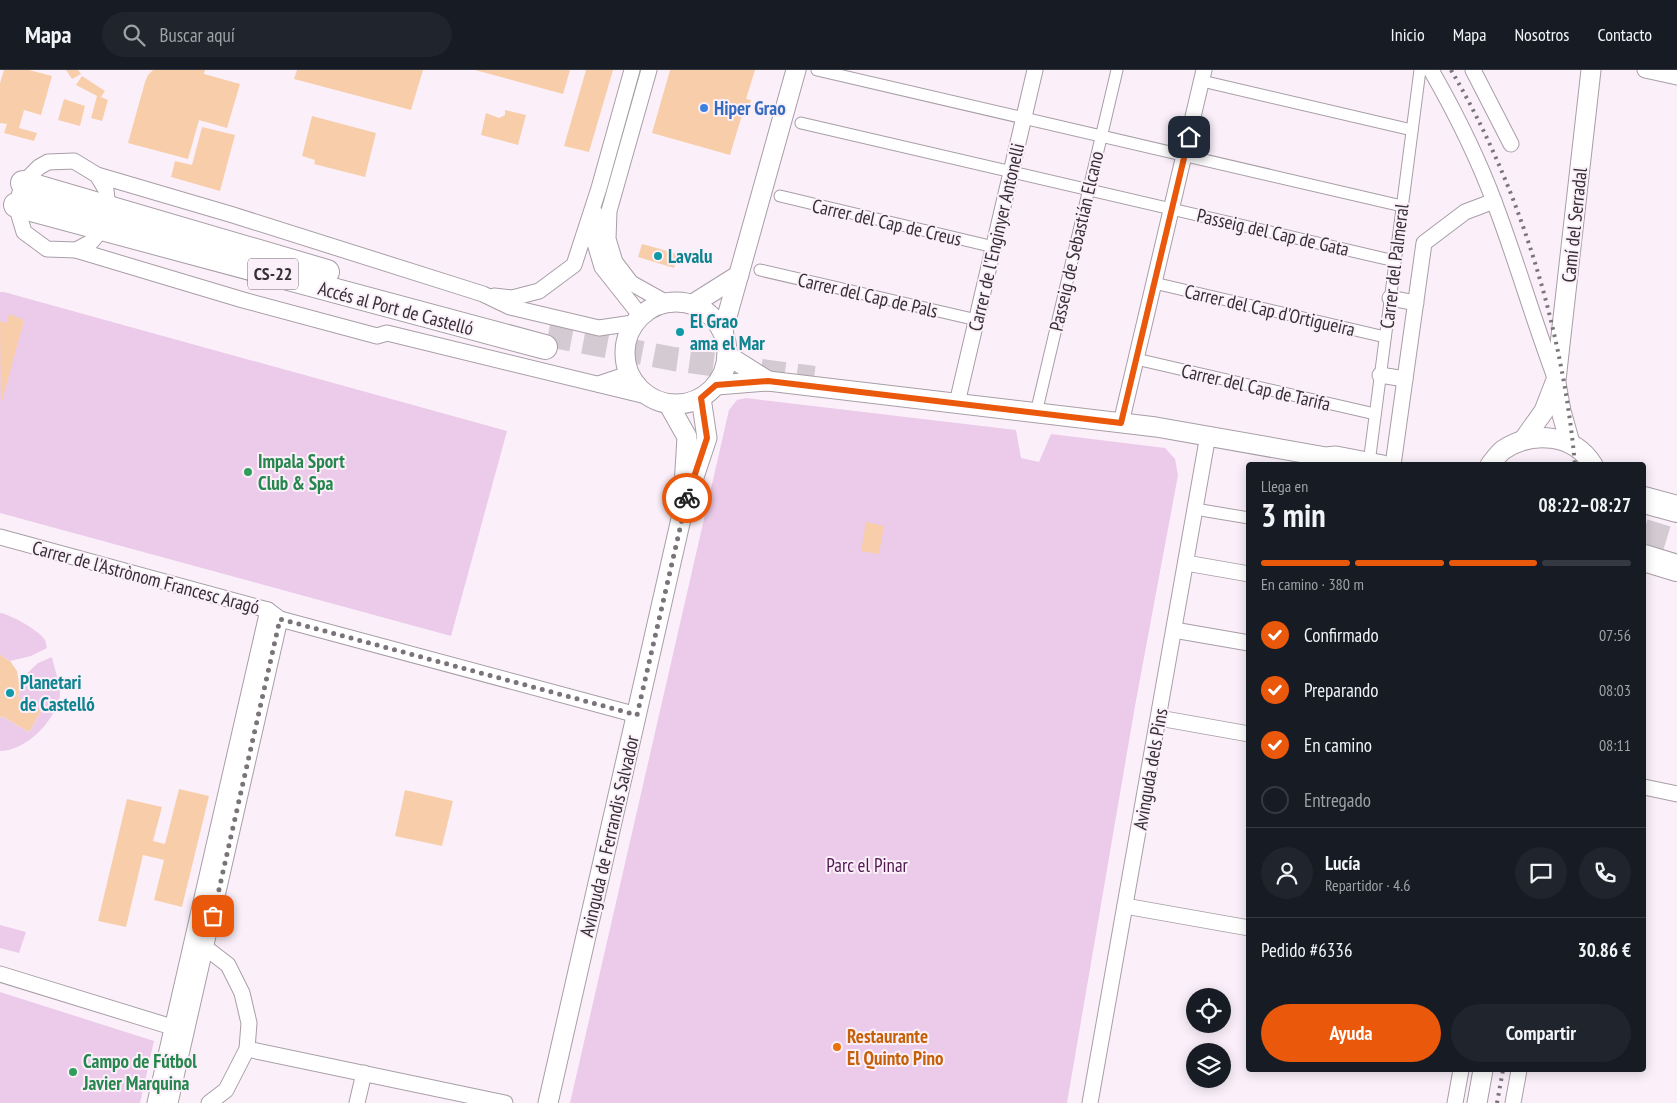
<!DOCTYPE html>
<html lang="es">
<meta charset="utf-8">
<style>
:root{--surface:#171b24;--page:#20242c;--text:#f1f3f6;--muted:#9ea1a6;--line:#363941;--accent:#ea580c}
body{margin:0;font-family:"PT Sans Narrow",sans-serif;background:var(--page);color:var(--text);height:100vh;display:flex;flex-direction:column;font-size:19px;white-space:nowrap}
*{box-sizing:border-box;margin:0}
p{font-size:16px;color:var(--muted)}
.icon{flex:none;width:28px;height:28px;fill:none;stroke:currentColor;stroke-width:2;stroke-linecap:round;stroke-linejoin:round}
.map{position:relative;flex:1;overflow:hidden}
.side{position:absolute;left:1246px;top:392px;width:400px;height:610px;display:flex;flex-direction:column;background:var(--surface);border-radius:5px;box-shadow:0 2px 12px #0003}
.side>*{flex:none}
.tools{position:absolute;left:1186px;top:918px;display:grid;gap:10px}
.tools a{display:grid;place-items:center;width:45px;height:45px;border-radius:50%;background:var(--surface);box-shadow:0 2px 12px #0003;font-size:25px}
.pin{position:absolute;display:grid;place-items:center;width:42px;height:42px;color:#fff;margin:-21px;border-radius:10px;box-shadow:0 2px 8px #0006}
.courier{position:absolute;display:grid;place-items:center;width:50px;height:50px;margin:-25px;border:4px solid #ea580c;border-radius:50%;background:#fff;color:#222;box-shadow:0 1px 6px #0007}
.head em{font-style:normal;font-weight:700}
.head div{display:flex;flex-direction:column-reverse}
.head{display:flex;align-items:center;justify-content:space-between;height:85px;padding:0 15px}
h1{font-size:32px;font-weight:700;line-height:38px}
.bar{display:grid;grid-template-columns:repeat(4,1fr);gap:8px 5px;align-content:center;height:60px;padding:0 15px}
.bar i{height:6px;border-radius:4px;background:var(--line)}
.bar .selected{background:var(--accent)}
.bar p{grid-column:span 4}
.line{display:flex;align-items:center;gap:12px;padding:0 15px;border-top:1px solid var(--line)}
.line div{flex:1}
.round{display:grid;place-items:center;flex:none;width:52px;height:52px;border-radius:26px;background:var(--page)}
ol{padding:0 15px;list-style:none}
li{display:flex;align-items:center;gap:15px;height:55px}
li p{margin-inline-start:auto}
li .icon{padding:5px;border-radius:50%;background:var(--accent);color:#fff;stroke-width:4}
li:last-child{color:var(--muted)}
li i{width:28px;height:28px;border:2px solid var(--line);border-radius:50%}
.primary-button{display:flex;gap:10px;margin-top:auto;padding:10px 15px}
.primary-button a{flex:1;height:58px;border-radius:30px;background:var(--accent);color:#fff;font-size:20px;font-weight:700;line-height:58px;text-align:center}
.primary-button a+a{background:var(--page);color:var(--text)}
header{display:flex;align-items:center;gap:30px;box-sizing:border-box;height:70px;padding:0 25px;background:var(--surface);border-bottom:1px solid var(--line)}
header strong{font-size:24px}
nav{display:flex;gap:28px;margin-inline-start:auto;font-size:18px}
.search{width:350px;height:45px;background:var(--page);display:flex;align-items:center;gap:12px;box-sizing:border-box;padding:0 18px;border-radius:28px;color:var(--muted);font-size:19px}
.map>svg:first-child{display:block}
.green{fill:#ebcbe9}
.building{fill:#f8ceaa}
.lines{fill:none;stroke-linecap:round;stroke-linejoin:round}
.trunk-tunnel{stroke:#d3cad2;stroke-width:24;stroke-dasharray:24 12;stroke-linecap:butt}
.pedestrian-casing{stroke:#a89ea7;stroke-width:13}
.minor-casing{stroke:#a89ea7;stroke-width:17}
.tertiary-casing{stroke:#a89ea7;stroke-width:21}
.trunk-casing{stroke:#a89ea7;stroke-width:26}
.motorway-casing{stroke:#a89ea7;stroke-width:28}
.pedestrian{stroke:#fff;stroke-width:11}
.minor{stroke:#fff;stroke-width:15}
.tertiary{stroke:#fff;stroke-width:19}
.trunk{stroke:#fff;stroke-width:24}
.motorway{stroke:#fff;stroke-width:26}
.rail{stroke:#7b747a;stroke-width:4;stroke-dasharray:2.5 5;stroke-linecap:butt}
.done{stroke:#7a7379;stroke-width:5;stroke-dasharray:0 9}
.route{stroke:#ea580c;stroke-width:6}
.shop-dot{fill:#3f7fe0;stroke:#fbf0fa;stroke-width:2}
.culture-dot{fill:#0f9aa8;stroke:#fbf0fa;stroke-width:2}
.leisure-dot{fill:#2e9e5b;stroke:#fbf0fa;stroke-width:2}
.food-dot{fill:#e8710a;stroke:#fbf0fa;stroke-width:2}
.labels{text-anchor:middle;stroke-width:4;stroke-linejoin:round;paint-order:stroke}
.shield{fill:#fbf0fa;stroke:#706a6f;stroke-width:1}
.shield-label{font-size:18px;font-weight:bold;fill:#343034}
.shop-label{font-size:19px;font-weight:bold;fill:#366cbe;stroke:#fbf0fa;text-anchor:start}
.street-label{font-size:19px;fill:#343034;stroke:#fbf0fa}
.culture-label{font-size:19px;font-weight:bold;fill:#0d838f;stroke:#fbf0fa;text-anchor:start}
.leisure-label{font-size:19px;font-weight:bold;fill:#27864d;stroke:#fbf0fa;text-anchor:start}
.park-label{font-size:19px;fill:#511750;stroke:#fbf0fa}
.food-label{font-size:19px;font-weight:bold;fill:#c56008;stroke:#fbf0fa;text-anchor:start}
</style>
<header>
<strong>Mapa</strong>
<div class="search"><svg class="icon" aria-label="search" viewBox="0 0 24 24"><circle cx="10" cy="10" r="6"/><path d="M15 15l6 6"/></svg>Buscar aquí</div>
<nav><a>Inicio</a><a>Mapa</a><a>Nosotros</a><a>Contacto</a></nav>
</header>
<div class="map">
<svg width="1677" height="1033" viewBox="0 0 1677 1033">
<rect width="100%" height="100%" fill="#fbf0fa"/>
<!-- green -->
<g class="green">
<path d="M0,222H4L507,361L451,566L0,443Z"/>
<path d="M746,328L1016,360L1021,388L1039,392L1051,364L1165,378L1175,389L1178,405L1135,636L1067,1033H570L729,340L737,330Z"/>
<path d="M0,543C10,544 40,561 45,570C46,572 46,575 47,578L31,586L10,591L0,585Z"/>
<path d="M52,587C54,597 61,617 60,626C55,651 26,681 0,681V648L2,646L29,662L41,641L18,627L20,619L19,611L38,593Z"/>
<path d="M0,855L26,862L19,883L0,878Z"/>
<path d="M0,922L154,971L140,1033H0Z"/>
</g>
<!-- building -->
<g class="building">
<path d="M4,0H29L52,6L41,45L24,40L19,58L37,63L34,71L4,63L7,54L0,53V13Z"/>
<path d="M66,0H78L81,4L72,9Z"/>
<path d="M153,0H205L204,4L240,14L227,58L199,50L188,89L128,73L145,12L148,5Z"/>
<path d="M297,0H423L411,40L294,9Z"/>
<path d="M475,0H570L563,24Z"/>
<path d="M586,0H613L589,82L564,76Z"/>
<path d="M670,0H755L746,29L751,30L746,47L742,45L730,85L652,63Z"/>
<path d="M82,6L105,21L101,27L108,30L102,51L91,48L97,26L76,15Z"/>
<path d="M64,29L85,36L80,56L58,50Z"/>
<path d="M505,40L526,45L518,75L481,65L486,43L499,48L505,45Z"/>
<path d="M312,46L376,63L365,107L314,94L315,90L302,86Z"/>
<path d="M202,57L235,65L220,121L171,107L175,91L192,95Z"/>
<path d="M642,174L678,184L674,198L638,187Z"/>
<path d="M9,244L24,250L1,335L0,251L7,253Z"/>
<path d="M866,452L884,456L879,484L861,481Z"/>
<path d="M0,585L10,591L17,601L20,619L18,627L41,641L29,662L2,646L0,648Z"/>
<path d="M179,719L209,726L182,837L154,830L164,790L143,785L126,857L98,851L127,729L162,737L153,771L165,774Z"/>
<path d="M405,720L453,731L442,776L395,766Z"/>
</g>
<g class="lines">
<!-- trunk-tunnel -->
<g class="trunk-tunnel">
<path d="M548,265L674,289L814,308"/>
<path d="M1644,461L1677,471"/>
</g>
<!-- pedestrian casing -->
<g class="pedestrian-casing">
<g id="pedestrian">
<path d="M817,0L1402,136"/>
<path d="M1202,11L1412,60"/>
<path d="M801,53L1395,191"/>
<path d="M780,126L994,177"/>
<path d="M760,200L977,250"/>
<path d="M1154,213L1385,267"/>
<path d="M1136,289L1375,344"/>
<path d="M1036,343L1117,0"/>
<path d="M1369,393L1420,0"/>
<path d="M1195,439L1249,448"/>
</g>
</g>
<!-- minor casing -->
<g class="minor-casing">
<g id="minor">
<path d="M649,0L609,141L608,169L615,192L631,213L665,232"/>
<path d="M1431,0C1455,42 1478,88 1495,134C1517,192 1534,252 1556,310"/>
<path d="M1473,0L1511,74"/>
<path d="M1645,0L1677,7"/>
<path d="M97,105L106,120L108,138L103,158L91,172L76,180L47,179L24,162L16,135L23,113L39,97L48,92L74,91L97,105L233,145L483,224L510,237L599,258L633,253"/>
<path d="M596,144L594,170L602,197L640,245"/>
<path d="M76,180L243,230L377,266L387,263L646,326"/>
<path d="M494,226L512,228L539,221L574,195L599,118L632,0"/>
<path d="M1390,228L1416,233"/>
<path d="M1380,305L1405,309"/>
<path d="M598,314L628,304"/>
<path d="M957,333L1035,0"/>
<path d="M1121,353L1204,0"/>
<path d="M1393,395L1424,173L1465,142L1494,131"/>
<path d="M0,467L268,540L280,549L637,645"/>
<path d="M1186,493L1249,504"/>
<path d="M1174,560L1249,573"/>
<path d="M1159,648L1249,664"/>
<path d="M1644,717L1677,724"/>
<path d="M1125,836L1249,858"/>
<path d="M199,875L206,878L228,895L242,923L249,953L247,979L226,1020L209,1033"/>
<path d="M0,904L172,957"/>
<path d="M247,979L505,1033"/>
<path d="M155,1033L268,540"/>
<path d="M170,1033L280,549"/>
<path d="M357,1033L364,1003"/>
<path d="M1090,1033L1208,365"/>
<path d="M1455,1033L1461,1000"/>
<path d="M1513,1033L1519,1000"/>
</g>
</g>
<!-- tertiary casing -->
<g class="tertiary-casing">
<g id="tertiary">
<circle cx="676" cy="283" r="51"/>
<path d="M693,234L739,205"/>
<path d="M723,261L796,0"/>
<path d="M727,285L768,311"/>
<path d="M1556,313L1561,341L1570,373"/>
<path d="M717,315L768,311L1156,357L1326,387L1336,386L1383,395"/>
<path d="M669,335L687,367L684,416"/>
<path d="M1524,369L1544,341L1556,310L1591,0"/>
<path d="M1490,395C1494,390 1498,384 1503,380C1533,360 1574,364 1593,395"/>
<path d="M548,1033L683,440L707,368L701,328"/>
<path d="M1477,1033L1483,1000"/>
</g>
</g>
<!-- trunk casing -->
<g class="trunk-casing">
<g id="trunk">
<path d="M23,113L327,202"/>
<path d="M16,135L545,277"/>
</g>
</g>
<!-- motorway casing -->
<g class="motorway-casing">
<g id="motorway">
<path d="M1644,430L1677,439"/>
<path d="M1644,488L1677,498"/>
</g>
</g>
<!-- pedestrian -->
<use href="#pedestrian" class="pedestrian"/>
<!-- minor -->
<use href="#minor" class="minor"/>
<!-- tertiary -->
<use href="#tertiary" class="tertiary"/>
<!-- trunk -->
<use href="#trunk" class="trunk"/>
<!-- motorway -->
<use href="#motorway" class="motorway"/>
<!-- rail -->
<g class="rail">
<path d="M1451,0C1520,117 1563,260 1575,395"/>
<path d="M1497,1033L1503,1000"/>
</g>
</g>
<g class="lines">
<!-- done -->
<path class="done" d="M213,846L280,549L637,645L687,428"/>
<!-- route -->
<path class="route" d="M687,428L707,368L701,328L716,315L768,311L1121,353L1189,67"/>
</g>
<!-- markers -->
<circle class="shop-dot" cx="704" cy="38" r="5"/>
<g class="culture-dot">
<circle cx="658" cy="186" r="5"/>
<circle cx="680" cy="262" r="5"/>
<circle cx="10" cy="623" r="5"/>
</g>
<g class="leisure-dot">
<circle cx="248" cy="402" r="5"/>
<circle cx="73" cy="1002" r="5"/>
</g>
<circle class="food-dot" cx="837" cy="977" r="5"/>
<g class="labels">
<!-- shield labels -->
<rect class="shield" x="248" y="188.5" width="50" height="31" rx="4"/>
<g class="shield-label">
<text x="273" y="210">CS-22</text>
</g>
<!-- shop labels -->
<g class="shop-label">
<text x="714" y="45">Hiper Grao</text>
</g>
<!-- street labels -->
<g class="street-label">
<text transform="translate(887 152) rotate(13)" y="7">Carrer del Cap de Creus</text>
<text transform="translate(1574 155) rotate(-84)" y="7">Camí del Serradal</text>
<text transform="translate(1273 162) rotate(13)" y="7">Passeig del Cap de Gata</text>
<text transform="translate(996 167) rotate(-77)" y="7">Carrer de l'Enginyer Antonelli</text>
<text transform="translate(1076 171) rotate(-77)" y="7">Passeig de Sebastián Elcano</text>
<text transform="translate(1394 196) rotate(-83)" y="7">Carrer del Palmeral</text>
<text transform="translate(868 225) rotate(13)" y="7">Carrer del Cap de Pals</text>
<text transform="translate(396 238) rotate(15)" y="7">Accés al Port de Castelló</text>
<text transform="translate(1270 240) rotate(13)" y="7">Carrer del Cap d'Ortigueira</text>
<text transform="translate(1256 317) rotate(13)" y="7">Carrer del Cap de Tarifa</text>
<text transform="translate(146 507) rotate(15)" y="7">Carrer de l'Astrònom Francesc Aragó</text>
<text transform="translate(1150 699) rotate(-80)" y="7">Avinguda dels Pins</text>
<text transform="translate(609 766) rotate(-77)" y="7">Avinguda de Ferrandis Salvador</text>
</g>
<!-- culture labels -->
<g class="culture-label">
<text x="668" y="193">Lavalu</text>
<text x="690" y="258">El Grao<tspan x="690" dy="22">ama el Mar</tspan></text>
<text x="20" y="619">Planetari<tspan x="20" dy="22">de Castelló</tspan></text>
</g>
<!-- leisure labels -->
<g class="leisure-label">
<text x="258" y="398">Impala Sport<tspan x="258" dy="22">Club &amp; Spa</tspan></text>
<text x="83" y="998">Campo de Fútbol<tspan x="83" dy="22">Javier Marquina</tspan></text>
</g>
<!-- park labels -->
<g class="park-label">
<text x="867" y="802">Parc el Pinar</text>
</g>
<!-- food labels -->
<g class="food-label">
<text x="847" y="973">Restaurante<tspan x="847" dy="22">El Quinto Pino</tspan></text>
</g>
</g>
</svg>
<div class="tools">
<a><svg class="icon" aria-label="locate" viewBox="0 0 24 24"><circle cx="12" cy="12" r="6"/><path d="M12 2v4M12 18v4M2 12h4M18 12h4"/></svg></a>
<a><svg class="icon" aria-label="layers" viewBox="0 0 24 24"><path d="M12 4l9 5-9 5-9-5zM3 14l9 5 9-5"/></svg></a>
</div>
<div class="pin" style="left:213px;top:846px;background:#ea580c"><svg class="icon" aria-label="bag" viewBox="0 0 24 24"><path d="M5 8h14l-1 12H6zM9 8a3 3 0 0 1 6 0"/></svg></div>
<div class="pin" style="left:1189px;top:67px;background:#1f2937"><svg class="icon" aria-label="home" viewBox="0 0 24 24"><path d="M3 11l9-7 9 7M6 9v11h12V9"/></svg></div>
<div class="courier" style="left:687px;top:428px"><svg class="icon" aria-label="bike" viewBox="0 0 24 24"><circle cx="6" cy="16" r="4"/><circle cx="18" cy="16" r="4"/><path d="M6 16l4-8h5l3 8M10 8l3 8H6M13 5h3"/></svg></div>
<section class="side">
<div class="head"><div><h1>3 min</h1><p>Llega en</p></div><em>08:22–08:27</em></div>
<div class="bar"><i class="selected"></i><i class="selected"></i><i class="selected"></i><i></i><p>En camino · 380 m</p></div>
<ol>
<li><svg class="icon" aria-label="check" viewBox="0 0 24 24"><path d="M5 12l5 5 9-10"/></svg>Confirmado<p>07:56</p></li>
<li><svg class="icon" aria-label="check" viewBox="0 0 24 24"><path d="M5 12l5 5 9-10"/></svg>Preparando<p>08:03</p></li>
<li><svg class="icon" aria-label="check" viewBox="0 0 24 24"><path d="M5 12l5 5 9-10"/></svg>En camino<p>08:11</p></li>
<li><i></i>Entregado</li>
</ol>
<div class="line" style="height:90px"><a class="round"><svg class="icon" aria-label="person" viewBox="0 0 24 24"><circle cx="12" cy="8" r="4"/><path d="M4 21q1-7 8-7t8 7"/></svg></a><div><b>Lucía</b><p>Repartidor · 4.6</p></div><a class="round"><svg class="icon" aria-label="chat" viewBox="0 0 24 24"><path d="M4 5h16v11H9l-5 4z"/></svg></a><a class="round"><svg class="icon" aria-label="phone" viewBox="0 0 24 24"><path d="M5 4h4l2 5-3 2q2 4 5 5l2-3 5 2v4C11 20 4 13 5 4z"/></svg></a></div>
<div class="line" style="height:65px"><div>Pedido #6336</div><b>30.86 €</b></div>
<div class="primary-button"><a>Ayuda</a><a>Compartir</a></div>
</section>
</div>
